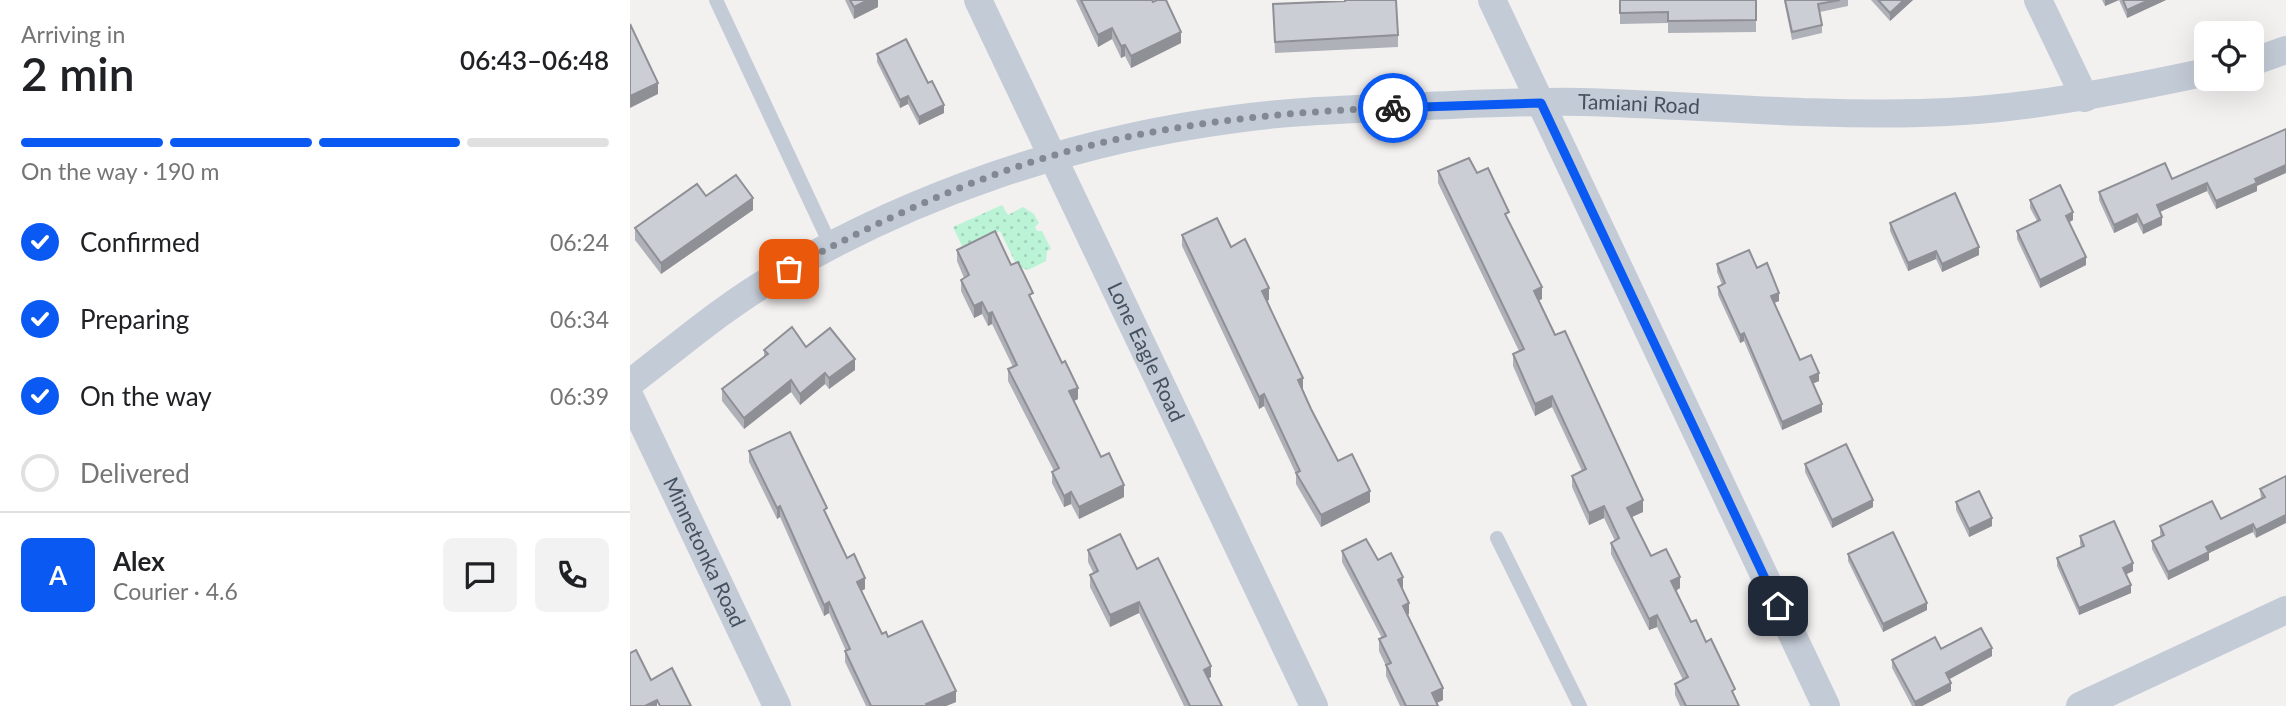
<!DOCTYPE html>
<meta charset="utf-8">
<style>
:root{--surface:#fff;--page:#f2f2f2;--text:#202124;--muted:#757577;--line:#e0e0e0;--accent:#0a59f3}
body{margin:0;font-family:Lato,sans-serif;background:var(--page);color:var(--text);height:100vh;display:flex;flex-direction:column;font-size:26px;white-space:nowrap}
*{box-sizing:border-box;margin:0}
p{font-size:23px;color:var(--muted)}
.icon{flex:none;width:38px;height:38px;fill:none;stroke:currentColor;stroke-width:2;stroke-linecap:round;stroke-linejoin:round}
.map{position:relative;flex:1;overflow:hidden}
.details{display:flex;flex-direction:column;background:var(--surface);width:630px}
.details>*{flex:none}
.controls{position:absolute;left:1564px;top:21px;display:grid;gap:14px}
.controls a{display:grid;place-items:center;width:70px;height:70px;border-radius:10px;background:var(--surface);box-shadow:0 7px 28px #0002;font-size:35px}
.pin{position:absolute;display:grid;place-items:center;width:60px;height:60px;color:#fff;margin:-30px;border-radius:14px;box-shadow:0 4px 10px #0006}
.courier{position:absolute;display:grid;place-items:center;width:70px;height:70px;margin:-35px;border:5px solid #0a59f3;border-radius:50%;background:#fff;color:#222;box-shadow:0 2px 9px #0007}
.head em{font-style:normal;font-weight:600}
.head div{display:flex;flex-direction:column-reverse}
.head{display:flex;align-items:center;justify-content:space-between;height:119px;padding:0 21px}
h1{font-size:46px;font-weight:600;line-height:52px}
.bar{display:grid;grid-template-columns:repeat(4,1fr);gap:10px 7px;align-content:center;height:84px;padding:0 21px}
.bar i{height:9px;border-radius:5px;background:var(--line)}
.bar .current{background:var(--accent)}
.bar p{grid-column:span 4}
.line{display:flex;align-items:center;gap:18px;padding:0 21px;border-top:2px solid var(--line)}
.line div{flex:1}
.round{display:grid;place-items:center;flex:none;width:74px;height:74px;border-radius:10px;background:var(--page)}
ol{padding:0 21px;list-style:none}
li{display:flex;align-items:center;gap:21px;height:77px}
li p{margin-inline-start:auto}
li .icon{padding:7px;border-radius:50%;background:var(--accent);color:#fff;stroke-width:4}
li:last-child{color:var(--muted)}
li i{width:38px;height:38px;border:4px solid var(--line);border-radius:50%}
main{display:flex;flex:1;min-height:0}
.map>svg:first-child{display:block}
.park{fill:url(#park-dots)}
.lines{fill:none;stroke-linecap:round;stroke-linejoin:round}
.lane{stroke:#c3cbd6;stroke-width:14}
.street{stroke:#c3cbd6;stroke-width:28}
.wall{fill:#afb1b8}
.shaded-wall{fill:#8f9096}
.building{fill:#ccced6;stroke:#8f9096;stroke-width:2}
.done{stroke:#838992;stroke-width:7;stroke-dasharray:0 12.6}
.route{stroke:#0a59f3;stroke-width:9}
.labels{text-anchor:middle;stroke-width:6;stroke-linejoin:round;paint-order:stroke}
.street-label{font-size:21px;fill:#46515f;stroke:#fff}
</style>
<main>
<section class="details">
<div class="head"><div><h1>2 min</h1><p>Arriving in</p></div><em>06:43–06:48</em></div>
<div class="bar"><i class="current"></i><i class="current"></i><i class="current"></i><i></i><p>On the way · 190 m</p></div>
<ol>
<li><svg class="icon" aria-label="check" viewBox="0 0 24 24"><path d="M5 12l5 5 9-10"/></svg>Confirmed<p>06:24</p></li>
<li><svg class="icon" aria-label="check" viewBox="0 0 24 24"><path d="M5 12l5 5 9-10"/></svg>Preparing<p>06:34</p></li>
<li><svg class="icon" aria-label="check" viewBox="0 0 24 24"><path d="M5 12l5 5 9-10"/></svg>On the way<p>06:39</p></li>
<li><i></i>Delivered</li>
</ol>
<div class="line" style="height:126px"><b class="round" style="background:var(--accent);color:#fff">A</b><div><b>Alex</b><p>Courier · 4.6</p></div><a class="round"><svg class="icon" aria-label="chat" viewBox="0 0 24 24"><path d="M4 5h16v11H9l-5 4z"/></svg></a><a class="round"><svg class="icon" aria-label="phone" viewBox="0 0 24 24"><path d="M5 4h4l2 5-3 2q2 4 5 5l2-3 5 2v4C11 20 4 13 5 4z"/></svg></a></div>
</section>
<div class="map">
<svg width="1656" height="706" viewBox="0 0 1656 706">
<defs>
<pattern id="park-dots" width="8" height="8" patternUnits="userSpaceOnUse" patternTransform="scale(1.75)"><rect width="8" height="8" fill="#bbf3d6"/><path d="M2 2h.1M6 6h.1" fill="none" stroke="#a2d2ba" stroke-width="1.8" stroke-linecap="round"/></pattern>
</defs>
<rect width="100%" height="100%" fill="#f3f0f0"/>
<!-- park -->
<path class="park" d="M372,205L378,215L393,207L404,214L409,223L405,227L407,231H412L421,249L417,251L416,261L398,270L387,266L370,231L333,248L323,227Z"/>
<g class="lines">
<!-- lane -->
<g class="lane">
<path d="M86,0L201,246"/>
<path d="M867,538L950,706"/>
</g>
<!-- street -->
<g class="street">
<path id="s1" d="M348,0L684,706"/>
<path d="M862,0L1196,706"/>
<path d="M1408,0L1455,98"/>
<path d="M1622,62L1656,50"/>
<path id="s2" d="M0,383C45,349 91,309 140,280C279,195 444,140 605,119C668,110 732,109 795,106C847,104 900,101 952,102C1065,105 1178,116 1291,113C1388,111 1483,92 1577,72"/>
<path id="s3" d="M0,397L147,706"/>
<path d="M1450,706L1656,610"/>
</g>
</g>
<!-- wall -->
<g class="wall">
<path d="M215,0H248V7L224,19Z"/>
<path d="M446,0H522L551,43L501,68L495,56L491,58L482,39L468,47Z"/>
<path d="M990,0H1126V32L1038,33V23L990,24Z"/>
<path d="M1154,0H1218V6L1190,12L1192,25V33L1162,40Z"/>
<path d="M1241,0H1283L1260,21Z"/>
<path d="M1472,0H1536L1497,18L1489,0L1475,6Z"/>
<path d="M643,4L768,35V47L645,53Z"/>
<path d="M247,54L298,83L314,113L289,125L278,104L270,108L247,62Z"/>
<path d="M808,171L847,173L879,222L912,299L909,300L1013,512L1002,517L1021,556L1050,588L1046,591L1061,622L1109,706H1050L1045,695V684L1053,680L1027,627L1019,630L981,554V543L985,541L974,518L959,525L942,487V476L952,471L922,407L905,416L883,366V354L889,351L808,183Z"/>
<path d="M1542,179L1627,186V191L1586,209L1577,191L1530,212L1532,225L1513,234L1507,222L1484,233L1469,200V192Z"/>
<path d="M76,196L123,210L31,274L5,240V228Z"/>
<path d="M1400,200L1443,220L1439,222L1456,265L1410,288L1387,239V231L1407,221L1400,208Z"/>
<path d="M1260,223L1349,255L1312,272L1306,259L1278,271L1260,231Z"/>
<path d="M552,235L601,247L639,300L636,301L681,409L708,461L740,502L691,527L666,484V474L634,406L629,409L552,246Z"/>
<path d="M327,250L381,265L403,304L448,399L444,401L471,457L494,497L449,519L441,504L434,507L422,483V472L424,471L378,381V369L383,367L362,324L358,326L352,314L344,318L331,291V280L334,278L327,261Z"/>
<path d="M1087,264L1127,268L1149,301L1144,303L1170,360L1189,381L1183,383L1192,412L1152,430L1114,341L1110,343L1088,295V287L1092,285L1087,272Z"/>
<path d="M176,347L225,370L199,389L195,384L170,405L161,392L114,429L92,401V389L134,357V350Z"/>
<path d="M119,451L197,518L217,558L235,589L231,591L252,634L258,637L326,702L316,706H236L215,662V651H216L199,613L194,616L150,517L147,519L119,462Z"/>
<path d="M1175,464L1243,507L1202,528L1175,472Z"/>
<path d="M1656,476L1626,538L1623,532L1579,553V560L1538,580L1522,549V541L1531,537L1530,534V526L1591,519L1631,499L1630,489Z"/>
<path d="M1326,502L1362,526L1339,537L1326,510Z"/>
<path d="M1450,536L1503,571L1496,574L1501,593L1449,615L1427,566V558L1451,547L1450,544Z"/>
<path d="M458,550L507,569L581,677L578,679L592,706H554L509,613L480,627L460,587V575L464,574L458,562Z"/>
<path d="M712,551L748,560L773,589H772L779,614L777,615L813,700L807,703L808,706H770L756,676V666L749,651V639L752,638L712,562Z"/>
<path d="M1218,554L1297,610L1253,632L1218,561Z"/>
<path d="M1311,649L1362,656L1319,679L1321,691L1292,706H1282L1262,668V660Z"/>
</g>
<!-- shaded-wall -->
<g class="shaded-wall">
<path d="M238,0H248V7L224,19V7Z"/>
<path d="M1274,0H1283L1260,21V13Z"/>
<path d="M1475,0H1489L1475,6Z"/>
<path d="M1519,0H1536L1497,18V10Z"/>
<path d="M482,28V39L468,47V35Z"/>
<path d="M551,32V43L501,68V56Z"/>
<path d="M495,45V56L491,58V46Z"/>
<path d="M28,83V94L0,108V96Z"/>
<path d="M278,96V104L270,108V100Z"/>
<path d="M314,105V113L289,125V117Z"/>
<path d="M1656,165V173L1627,186V191L1586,209V201L1625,179Z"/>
<path d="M1577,183V191L1527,213V205Z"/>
<path d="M123,198V210L31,274V263Z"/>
<path d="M1443,212V220L1436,224V216Z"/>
<path d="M1507,214V222L1484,233V225Z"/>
<path d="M1532,217V225L1513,234V226Z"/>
<path d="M1349,247V255L1312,272V264Z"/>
<path d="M1306,251V259L1278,271V263Z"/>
<path d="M1456,257V265L1410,288V280Z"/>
<path d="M912,287V299L904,303V291Z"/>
<path d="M639,288V300L632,303V291Z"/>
<path d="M1149,293V301L1141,304V296Z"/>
<path d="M352,302V314L344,318V306Z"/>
<path d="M362,312V324L358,326V314Z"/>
<path d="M1114,333V341L1110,343V335Z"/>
<path d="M225,359V370L199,389V378Z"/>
<path d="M195,373V384L170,405V394Z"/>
<path d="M1189,373V381L1180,385V377Z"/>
<path d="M673,378V389L668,392V380Z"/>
<path d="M161,380V392L114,429V418Z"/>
<path d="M448,388V399L439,403V391Z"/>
<path d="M634,394V406L629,409V397Z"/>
<path d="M922,396V407L905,416V404Z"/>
<path d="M1192,404V412L1152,430V422Z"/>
<path d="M494,485V497L449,519V507Z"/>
<path d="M740,491V502L691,527V515Z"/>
<path d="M441,492V504L434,507V496Z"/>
<path d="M1013,500V512L997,519V508Z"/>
<path d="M1243,500V507L1202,528V520Z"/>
<path d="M150,506V517L147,519V508Z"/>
<path d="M974,506V518L959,525V513Z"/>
<path d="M1656,515V523L1626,538V530Z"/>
<path d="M1362,518V526L1339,537V529Z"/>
<path d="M1623,524V532L1579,553V560L1538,580V572L1576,547Z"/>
<path d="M1503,563V571L1493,576V568Z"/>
<path d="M773,577V589L768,591V580Z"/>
<path d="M1050,577V588L1041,593V581Z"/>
<path d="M235,578V589L227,593V582Z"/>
<path d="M1501,585V593L1449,615V608Z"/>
<path d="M199,602V613L194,616V605Z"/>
<path d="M509,602V613L480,627V615Z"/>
<path d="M779,603V614L773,617V606Z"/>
<path d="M1297,603V610L1253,632V624Z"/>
<path d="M1027,615V627L1019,630V619Z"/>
<path d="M1362,648V656L1316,681V673Z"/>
<path d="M581,666V677L574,681V670Z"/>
<path d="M1321,683V691L1292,706H1285V702Z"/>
<path d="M813,688V700L802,705V693Z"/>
<path d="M326,691V702L316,706H296V704Z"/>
<path d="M27,700V706H15Z"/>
</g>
<!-- building -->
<g class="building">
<path d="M220,0H238L224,7Z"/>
<path d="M451,0H522L523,2L527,0H536L551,32L501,56L495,45L491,46L482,28L468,35Z"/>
<path d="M715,0H766L768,35L645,42L643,4L715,1Z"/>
<path d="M990,0H1126V20L1038,21V12L990,13Z"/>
<path d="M1155,0H1210L1188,4L1192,25L1162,32Z"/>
<path d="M1248,0H1274L1260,13Z"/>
<path d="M1493,0H1519L1497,10Z"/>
<path d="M0,24L28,83L0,96Z"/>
<path d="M276,39L298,83L302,81L314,105L289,117L278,96L270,100L247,54Z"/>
<path d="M1656,129V165L1625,179L1627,183L1586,201L1577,183L1527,205L1532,217L1513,226L1507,214L1484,225L1469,192L1535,163L1542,179Z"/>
<path d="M839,158L847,173L858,168L879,212L875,214L912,287L904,291L925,335L935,331L1013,500L997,508L1021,556L1036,549L1050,577L1041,581L1061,622L1066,620L1076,642L1081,639L1105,689L1102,691L1109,706H1056L1045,684L1058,677L1027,615L1019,619L981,543L989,538L974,506L959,513L942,476L956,469L922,396L905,404L883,354L894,349L808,171Z"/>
<path d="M106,175L123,198L31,263L5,228L67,184L76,196Z"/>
<path d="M1430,185L1443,212L1436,216L1456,257L1410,280L1387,231L1410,220L1400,200Z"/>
<path d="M1325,193L1349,247L1312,264L1306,251L1278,263L1260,223Z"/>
<path d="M587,218L601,247L615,239L639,288L632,291L673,378L668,380L681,409L708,461L722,454L740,491L691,515L666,473L670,471L634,394L629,397L552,235Z"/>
<path d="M365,231L381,265L388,262L403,293L399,295L432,363L435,361L448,388L439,391L471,457L479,453L494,485L449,507L441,492L434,496L422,472L429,468L378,369L387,365L362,312L358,314L352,302L344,306L331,280L339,275L327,250Z"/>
<path d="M1119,250L1127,268L1137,263L1149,293L1141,296L1170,360L1181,355L1189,373L1180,377L1192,404L1152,422L1114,333L1110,335L1088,287L1095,283L1087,264Z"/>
<path d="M162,327L176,347L200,328L225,359L199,378L195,373L170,394L161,380L114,418L92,389L138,354L134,350Z"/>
<path d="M160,432L197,508L194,510L217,558L224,554L235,578L227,582L252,634L256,632L258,637L292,621L326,691L296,704L297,706H241L215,651L220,649L199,602L194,605L150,506L147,508L119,451Z"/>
<path d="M1216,444L1243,500L1202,520L1175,464Z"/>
<path d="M1656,476V515L1626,530L1623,524L1576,547L1579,552L1538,572L1522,541L1534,535L1530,526L1582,501L1591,519L1635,497L1630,489Z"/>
<path d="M1349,491L1362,518L1339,529L1326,502Z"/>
<path d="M1484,521L1503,563L1493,568L1501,585L1449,608L1427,558L1454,546L1450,536Z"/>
<path d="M1263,532L1297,603L1253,624L1218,554Z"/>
<path d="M490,534L507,569L528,558L581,666L574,670L592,706H560L509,602L480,615L460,575L468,571L458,550Z"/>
<path d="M736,539L748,560L761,553L773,577L768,580L779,603L773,606L813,688L802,693L808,706H776L756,665L761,663L749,639L756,636L712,551Z"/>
<path d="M1351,628L1362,648L1316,673L1321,683L1285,702L1262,660L1305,637L1311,649Z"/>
<path d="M6,650L21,680L42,668L61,706H30L27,700L15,706H0V653Z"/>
</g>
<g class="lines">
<!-- done -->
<path class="done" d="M159,269C259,215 367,166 479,141C572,120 668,111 763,108"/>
<!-- route -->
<path class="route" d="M763,108L911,103L1148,606"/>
</g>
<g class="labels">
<!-- street labels -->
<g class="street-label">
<text dy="7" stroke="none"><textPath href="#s2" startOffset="1074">Tamiani Road</textPath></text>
<text dy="7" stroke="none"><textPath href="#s1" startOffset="390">Lone Eagle Road</textPath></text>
<text dy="7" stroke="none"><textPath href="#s3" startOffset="172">Minnetonka Road</textPath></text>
</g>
</g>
</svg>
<div class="controls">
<a><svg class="icon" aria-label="locate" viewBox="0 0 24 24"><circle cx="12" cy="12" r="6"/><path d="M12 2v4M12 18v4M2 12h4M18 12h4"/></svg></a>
</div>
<div class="pin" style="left:159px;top:269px;background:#ea580c"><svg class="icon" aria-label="bag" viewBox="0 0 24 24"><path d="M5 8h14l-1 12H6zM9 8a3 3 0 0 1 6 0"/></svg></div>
<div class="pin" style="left:1148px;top:606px;background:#1f2937"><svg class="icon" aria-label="home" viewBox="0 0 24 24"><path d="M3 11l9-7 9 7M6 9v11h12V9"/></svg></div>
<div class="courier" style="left:763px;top:108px"><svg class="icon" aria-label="bike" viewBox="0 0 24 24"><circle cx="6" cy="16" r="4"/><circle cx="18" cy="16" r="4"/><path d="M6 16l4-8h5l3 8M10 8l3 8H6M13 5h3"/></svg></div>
</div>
</main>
